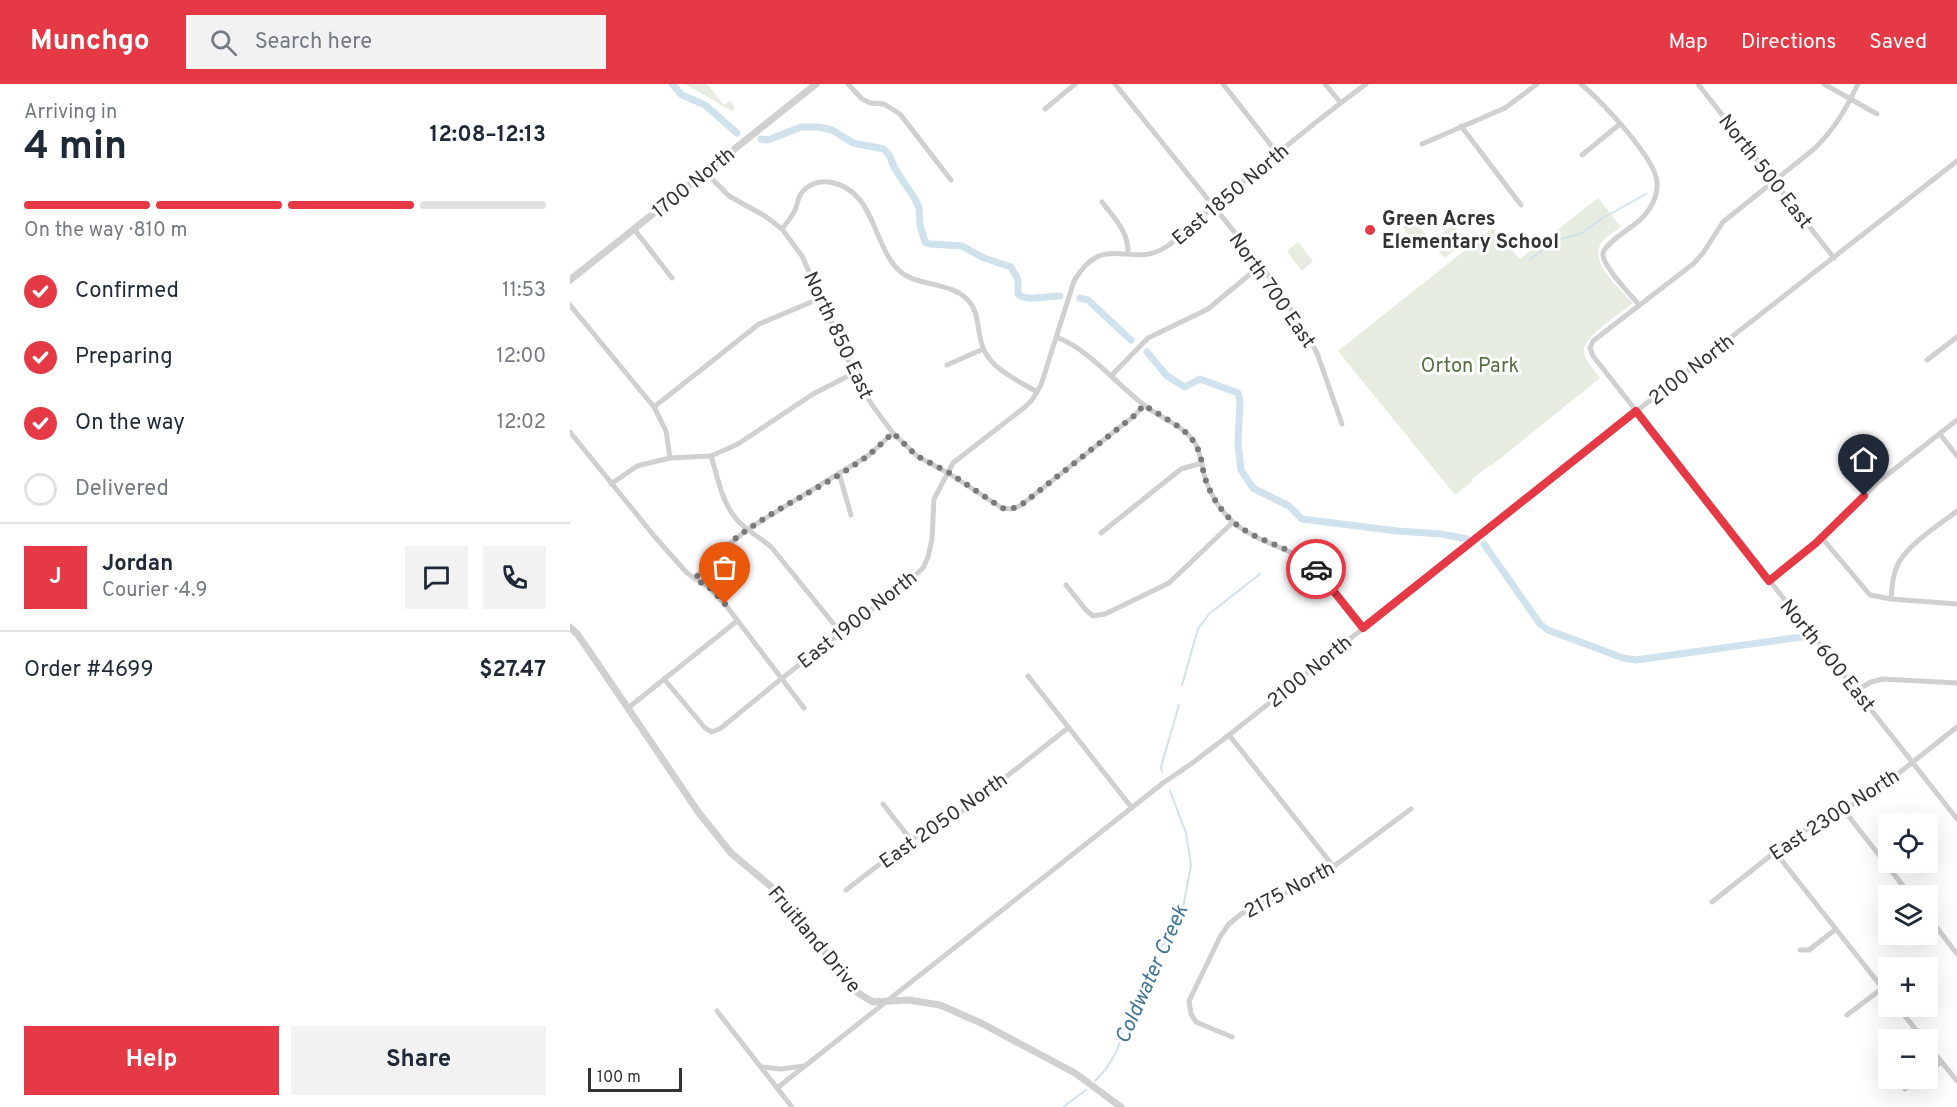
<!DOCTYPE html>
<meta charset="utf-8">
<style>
:root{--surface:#fff;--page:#f2f2f3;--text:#1f2937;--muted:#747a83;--line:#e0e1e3;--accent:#e63946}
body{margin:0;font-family:Overpass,sans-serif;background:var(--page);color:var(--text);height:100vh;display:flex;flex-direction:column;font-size:22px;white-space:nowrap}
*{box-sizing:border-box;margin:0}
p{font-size:20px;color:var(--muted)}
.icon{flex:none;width:33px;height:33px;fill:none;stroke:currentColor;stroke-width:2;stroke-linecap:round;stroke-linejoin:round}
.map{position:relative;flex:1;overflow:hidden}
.drawer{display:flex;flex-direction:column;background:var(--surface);width:570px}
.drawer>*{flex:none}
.controls{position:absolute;left:1308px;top:729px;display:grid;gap:12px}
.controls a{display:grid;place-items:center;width:60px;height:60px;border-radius:0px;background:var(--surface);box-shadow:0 6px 24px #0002;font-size:30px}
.scale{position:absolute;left:18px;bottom:15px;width:94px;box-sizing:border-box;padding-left:6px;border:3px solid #333;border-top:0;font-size:16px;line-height:21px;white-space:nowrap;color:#333;-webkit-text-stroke:4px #fff;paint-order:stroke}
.pin{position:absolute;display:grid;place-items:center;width:51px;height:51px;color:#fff;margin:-62px -26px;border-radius:50% 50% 50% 0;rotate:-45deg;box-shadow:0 0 6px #0007}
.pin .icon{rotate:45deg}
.courier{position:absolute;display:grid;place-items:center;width:60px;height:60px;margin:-30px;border:4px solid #e63946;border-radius:50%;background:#fff;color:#222;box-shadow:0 2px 8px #0007}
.summary em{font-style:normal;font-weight:700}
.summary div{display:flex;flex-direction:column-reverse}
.summary{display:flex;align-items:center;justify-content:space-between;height:102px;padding:0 24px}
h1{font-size:39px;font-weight:700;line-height:45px}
.bar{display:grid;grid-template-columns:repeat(4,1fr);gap:9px 6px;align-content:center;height:72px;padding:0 24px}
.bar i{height:8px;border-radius:4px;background:var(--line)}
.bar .active{background:var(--accent)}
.bar p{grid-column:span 4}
.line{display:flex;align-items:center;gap:15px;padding:0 24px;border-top:2px solid var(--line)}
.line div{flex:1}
.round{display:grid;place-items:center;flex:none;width:63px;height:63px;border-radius:0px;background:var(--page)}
ol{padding:0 24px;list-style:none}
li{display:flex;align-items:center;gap:18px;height:66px}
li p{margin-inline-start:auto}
li .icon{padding:6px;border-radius:50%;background:var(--accent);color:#fff;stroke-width:4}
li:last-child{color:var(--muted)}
li i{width:33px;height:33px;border:3px solid var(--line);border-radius:50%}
.cta{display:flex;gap:12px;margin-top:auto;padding:12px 24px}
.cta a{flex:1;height:69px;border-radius:0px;background:var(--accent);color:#fff;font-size:24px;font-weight:700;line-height:69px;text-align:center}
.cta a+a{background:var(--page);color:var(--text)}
header{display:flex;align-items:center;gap:36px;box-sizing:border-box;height:84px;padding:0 30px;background:var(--accent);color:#fff}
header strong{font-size:28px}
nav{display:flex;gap:33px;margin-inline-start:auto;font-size:21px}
.search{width:420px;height:54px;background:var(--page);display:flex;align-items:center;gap:15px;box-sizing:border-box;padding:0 21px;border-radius:0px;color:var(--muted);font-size:22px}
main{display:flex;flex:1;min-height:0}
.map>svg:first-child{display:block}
.green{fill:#e6ecdf}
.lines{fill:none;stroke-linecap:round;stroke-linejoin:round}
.stream{stroke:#cfe2ee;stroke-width:2}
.canal{stroke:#cfe2ee;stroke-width:7}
.minor{stroke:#d0d0d0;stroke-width:5}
.tertiary{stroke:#d0d0d0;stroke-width:7}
.done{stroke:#7a7a7a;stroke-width:6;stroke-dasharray:0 10.8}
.route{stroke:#e63946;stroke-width:8}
.poi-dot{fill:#e63946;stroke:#fff;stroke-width:2}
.labels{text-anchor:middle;stroke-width:6;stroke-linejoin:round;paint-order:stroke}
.street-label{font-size:20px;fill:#333;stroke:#fff}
.poi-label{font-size:20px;font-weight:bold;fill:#333;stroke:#fff;text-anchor:start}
.park-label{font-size:20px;fill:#56703f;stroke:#fff}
.water-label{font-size:21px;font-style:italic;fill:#3f7597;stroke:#fff}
</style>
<header>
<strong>Munchgo</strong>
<div class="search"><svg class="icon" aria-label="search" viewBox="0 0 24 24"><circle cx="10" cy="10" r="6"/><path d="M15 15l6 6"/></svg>Search here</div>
<nav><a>Map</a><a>Directions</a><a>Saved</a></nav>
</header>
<main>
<section class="drawer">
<div class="summary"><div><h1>4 min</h1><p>Arriving in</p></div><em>12:08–12:13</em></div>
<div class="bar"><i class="active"></i><i class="active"></i><i class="active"></i><i></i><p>On the way · 810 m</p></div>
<ol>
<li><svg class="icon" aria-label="check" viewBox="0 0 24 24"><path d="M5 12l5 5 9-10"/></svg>Confirmed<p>11:53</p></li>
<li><svg class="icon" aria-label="check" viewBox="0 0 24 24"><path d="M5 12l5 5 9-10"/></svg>Preparing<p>12:00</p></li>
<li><svg class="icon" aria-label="check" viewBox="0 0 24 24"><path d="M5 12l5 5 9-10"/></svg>On the way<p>12:02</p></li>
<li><i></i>Delivered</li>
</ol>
<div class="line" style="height:108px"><b class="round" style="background:var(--accent);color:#fff">J</b><div><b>Jordan</b><p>Courier · 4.9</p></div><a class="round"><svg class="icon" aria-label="chat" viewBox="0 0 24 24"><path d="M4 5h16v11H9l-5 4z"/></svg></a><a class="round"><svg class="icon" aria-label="phone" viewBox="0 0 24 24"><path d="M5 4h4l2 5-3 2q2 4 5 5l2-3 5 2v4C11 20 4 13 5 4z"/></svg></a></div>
<div class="line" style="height:78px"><div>Order #4699</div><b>$27.47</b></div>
<div class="cta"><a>Help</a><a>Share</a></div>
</section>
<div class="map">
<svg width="1387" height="1023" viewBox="0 0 1387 1023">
<rect width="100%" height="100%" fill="#fff"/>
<!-- green -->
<g class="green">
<path d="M115,0H137L154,21L160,17L165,24L162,27Z"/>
<path d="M1028,114L1051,143C1046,147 1036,152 1032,158C1017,178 1050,204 1063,219C1052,228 1016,251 1014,265C1013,275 1024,286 1030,294L921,382L920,381L902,395L903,397L885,411L768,267L923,144L950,175Z"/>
<path d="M843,135L858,153L847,162L833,144Z"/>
<path d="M883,140L896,157L875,174L861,158Z"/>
<path d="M728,158L743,177L732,187L717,167Z"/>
</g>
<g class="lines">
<!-- stream -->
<g class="stream">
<path d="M959,176L985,157L1012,149L1031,135L1076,110"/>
<path d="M612,601L628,545L639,530L690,490"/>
<path d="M592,688L591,683L609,621"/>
<path d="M525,997L536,985L547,967L555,940L581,893L592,862L607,840L613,824L621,781L616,749L600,707"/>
<path d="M493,1023L516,1006"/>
</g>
<!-- canal -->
<g class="canal">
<path d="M102,0L112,11L135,21L167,49"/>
<path d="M191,55L198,56L231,43H249L262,46L283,59L314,65L319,71L325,85L345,115L349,124L350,141L355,158L360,160L392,162L414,174L441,183L448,195V210C457,218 477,212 490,212"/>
<path d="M510,214L518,216L561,256"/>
<path d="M577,268L597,292L615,303L630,295L668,309L670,317L668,360L671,386L683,404L719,422L732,435L827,447L871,450L897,455"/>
<path d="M914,460L970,540L978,546L1053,574L1066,576L1232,553"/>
</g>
<!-- minor -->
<g class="minor">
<path d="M278,0L292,15L300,19L314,20L330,30L381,96"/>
<path d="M545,0L691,181L736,248L747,269L772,340"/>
<path d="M653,0L708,70"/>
<path d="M755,0L770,18"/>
<path d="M1011,0C1031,17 1085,73 1087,98C1088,113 1081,125 1071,135C1062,144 1036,158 1033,169C1031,181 1061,211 1069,221"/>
<path d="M1128,0L1264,174"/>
<path d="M1254,0L1307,30"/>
<path d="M1288,0C1276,25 1264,46 1244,65L1153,138L1133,169L1123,180L1023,257L1020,264L1023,272L1060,319L1387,735"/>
<path d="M475,25L505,0"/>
<path d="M891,42L951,121"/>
<path d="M852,60L935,24L967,0"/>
<path d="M1012,71L1050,40"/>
<path d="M135,88L159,112L195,132L212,145L232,172L284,289L302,321L323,349L347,372L378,389L432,424L441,425L450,422L564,332L574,321"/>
<path d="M532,118C544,134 559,148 558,169"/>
<path d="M64,145L102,194"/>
<path d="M212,145C216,139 222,133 225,126C228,119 228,111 234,106C241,99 251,97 259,98C303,105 302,154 324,181C342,205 376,195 397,215C411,229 406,249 414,266C423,286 449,297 467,308"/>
<path d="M0,221L84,323L96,347L100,374"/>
<path d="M487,253C522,268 544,298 574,321C589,334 614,341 625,359C631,369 631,380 634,390C639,408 649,425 662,437C685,458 718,463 743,481L793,544"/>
<path d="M1357,276L1387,253"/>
<path d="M377,281L413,265"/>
<path d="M541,292L578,254L638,225L691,181"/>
<path d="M84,323L189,240L251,214"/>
<path d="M0,348L85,453L117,489L140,504L155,520L234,624"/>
<path d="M1370,350L1387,372"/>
<path d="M141,372C148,394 152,420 168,437C178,448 192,454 202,464L271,549"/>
<path d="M269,389L281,431"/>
<path d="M41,400L67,382L100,374L141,372L168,360L243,310L284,289"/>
<path d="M531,449L611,385L632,379"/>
<path d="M1252,454L1300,511L1321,515L1387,520"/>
<path d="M125,495L135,482L150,468L178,445L299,371L323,349"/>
<path d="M1199,497L1252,454L1308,398L1387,336"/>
<path d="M496,501L516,526L523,532L535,530L599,499L663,438"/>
<path d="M1321,515C1322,502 1323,489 1329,478C1340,459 1370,440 1387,427"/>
<path d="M458,592L562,724"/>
<path d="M94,595L135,644L142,648L151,644L211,595L342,494L353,484L358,473L362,455L364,415L383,379L455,323L462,316L471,301L504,197C534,146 560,186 596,163C614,151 628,134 645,121C694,80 744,38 796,0"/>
<path d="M1287,606L1301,598L1313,595L1387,599"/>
<path d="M58,624L167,537"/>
<path d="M659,651L764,783"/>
<path d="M313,720L341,756"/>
<path d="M1273,725L1341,812"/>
<path d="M1205,768L1318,911"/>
<path d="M276,806L349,750L394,726L498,644"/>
<path d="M1142,818L1205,768L1256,731L1273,725L1305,708L1387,643"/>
<path d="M1358,832L1387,870"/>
<path d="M1230,866H1239L1266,845"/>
<path d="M1327,922L1354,956"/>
<path d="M147,927L222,1023"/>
<path d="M1277,931L1318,900"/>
<path d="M662,953L626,938L621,930L619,917L650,853L658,841L671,830L748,794L841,725"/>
<path d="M1358,961L1387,997"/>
<path d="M191,983L211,985L234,982"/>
<path d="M1358,988L1371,978"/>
<path d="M207,1004L593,699L621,680L659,651L1073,322L1387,77"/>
<path d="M1335,1005L1349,994"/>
</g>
<!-- tertiary -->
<g class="tertiary">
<path d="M0,196L246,0"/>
<path d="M0,543L8,551L28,580L129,729L161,769L204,805L288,909L303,918L338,916L370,921L411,939L505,989L551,1023"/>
</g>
</g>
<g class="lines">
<!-- done -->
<path class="done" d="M155,520L140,504L125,495C169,436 242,413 299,371C307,364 315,356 323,349L347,372L378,388L432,424L441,425L450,422L564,332L574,321C589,331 617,344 625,360C631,369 632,380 634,391C639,408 649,425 662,437C687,459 723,462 746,485"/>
<!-- route -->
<path class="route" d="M746,485L793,544L1066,327L1199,497L1246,459L1294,412"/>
</g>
<!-- markers -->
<circle class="poi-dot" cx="800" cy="146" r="6"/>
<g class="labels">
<!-- street labels -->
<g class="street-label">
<text transform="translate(1196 87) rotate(52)" y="7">North 500 East</text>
<text transform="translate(123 98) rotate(-39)" y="7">1700 North</text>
<text transform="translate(660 110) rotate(-40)" y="7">East 1850 North</text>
<text transform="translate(703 206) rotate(55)" y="7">North 700 East</text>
<text transform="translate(269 251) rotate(65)" y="7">North 850 East</text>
<text transform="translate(1121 285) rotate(-38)" y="7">2100 North</text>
<text transform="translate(287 535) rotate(-38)" y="7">East 1900 North</text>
<text transform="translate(1258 571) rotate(51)" y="7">North 600 East</text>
<text transform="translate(739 587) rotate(-39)" y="7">2100 North</text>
<text transform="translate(1264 730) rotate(-33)" y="7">East 2300 North</text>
<text transform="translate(373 736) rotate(-35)" y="7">East 2050 North</text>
<text transform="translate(719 805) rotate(-28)" y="7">2175 North</text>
<text transform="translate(245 855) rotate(50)" y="7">Fruitland Drive</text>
</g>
<!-- poi labels -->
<g class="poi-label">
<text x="812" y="141">Green Acres<tspan x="812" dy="23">Elementary School</tspan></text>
</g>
<!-- park labels -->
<g class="park-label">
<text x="900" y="288">Orton Park</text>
</g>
<!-- water labels -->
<g class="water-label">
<text transform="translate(581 890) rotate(-66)" y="7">Coldwater Creek</text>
</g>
</g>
</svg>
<div class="controls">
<a><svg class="icon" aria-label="locate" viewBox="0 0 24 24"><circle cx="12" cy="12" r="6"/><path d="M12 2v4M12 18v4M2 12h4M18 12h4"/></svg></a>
<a><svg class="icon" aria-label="layers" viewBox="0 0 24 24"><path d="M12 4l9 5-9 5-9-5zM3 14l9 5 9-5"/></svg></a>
<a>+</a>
<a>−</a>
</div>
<div class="scale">100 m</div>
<div class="pin" style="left:155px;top:520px;background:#ea580c"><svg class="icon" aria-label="bag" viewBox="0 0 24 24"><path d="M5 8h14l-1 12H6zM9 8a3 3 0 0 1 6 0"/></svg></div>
<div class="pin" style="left:1294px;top:412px;background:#1f2937"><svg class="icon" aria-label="home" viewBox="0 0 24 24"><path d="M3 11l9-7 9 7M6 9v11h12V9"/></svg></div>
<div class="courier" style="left:746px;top:485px"><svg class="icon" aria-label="car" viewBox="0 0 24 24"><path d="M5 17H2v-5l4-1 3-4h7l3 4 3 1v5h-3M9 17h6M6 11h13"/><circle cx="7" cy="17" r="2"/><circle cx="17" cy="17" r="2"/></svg></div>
</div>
</main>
